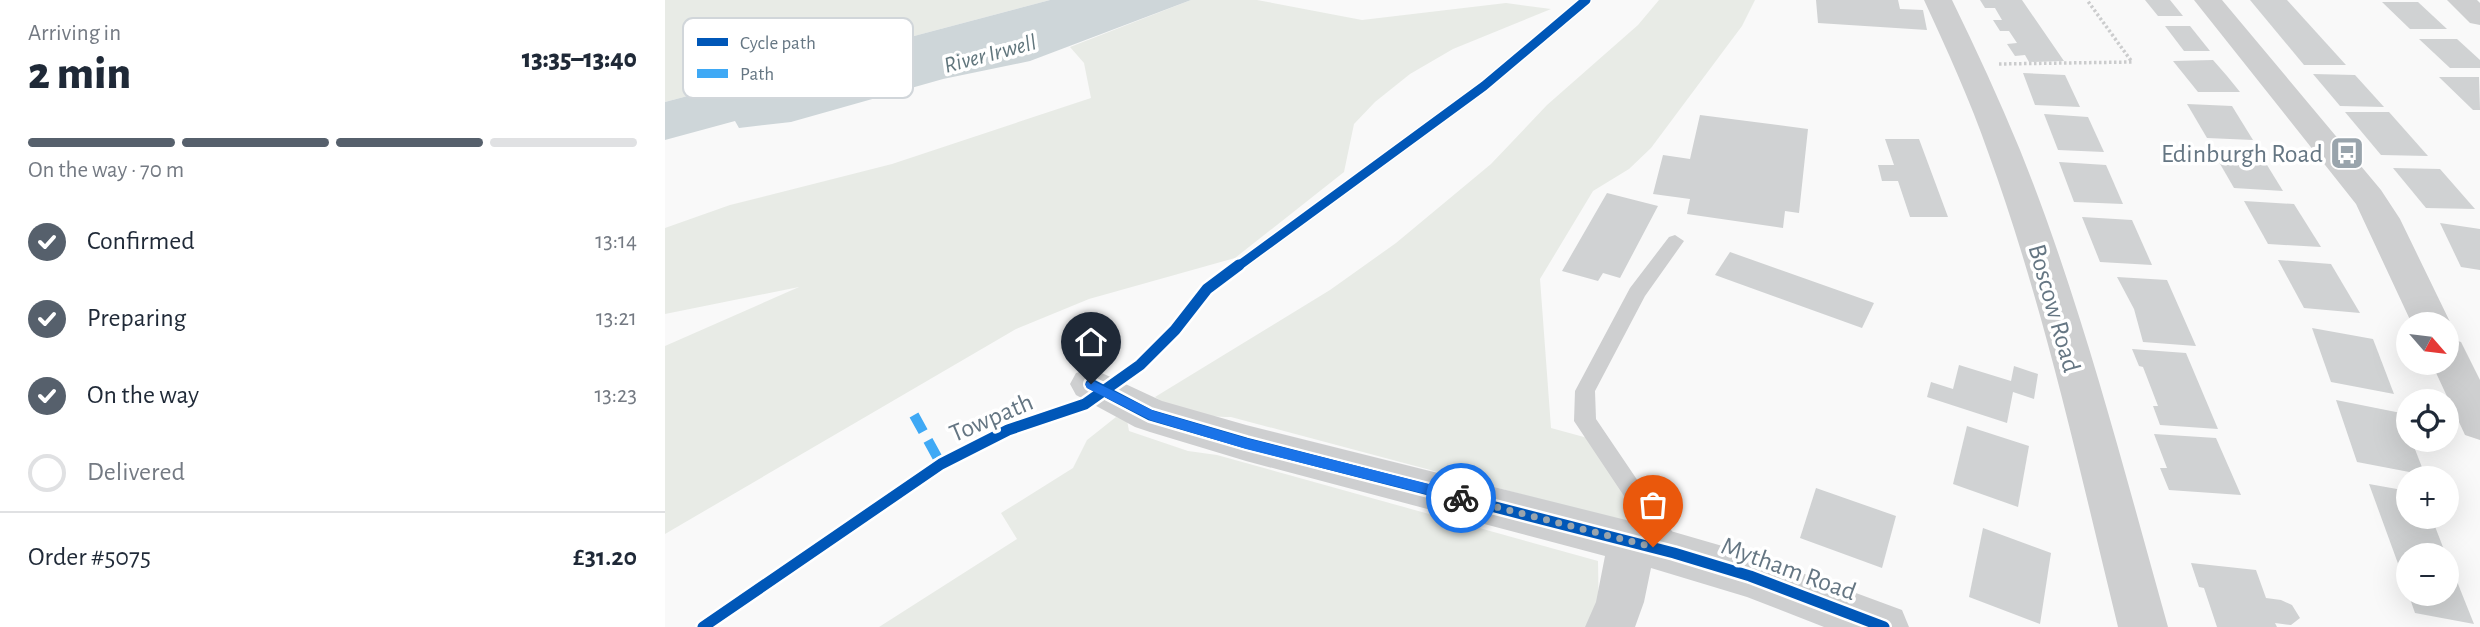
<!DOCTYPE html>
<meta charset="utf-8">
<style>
:root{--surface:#fff;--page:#f2f2f3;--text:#1f2937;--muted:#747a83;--line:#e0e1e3;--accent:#56606c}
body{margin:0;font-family:"Alegreya Sans",sans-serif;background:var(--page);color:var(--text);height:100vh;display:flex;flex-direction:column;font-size:26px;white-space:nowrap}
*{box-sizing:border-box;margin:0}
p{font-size:23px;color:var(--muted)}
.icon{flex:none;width:38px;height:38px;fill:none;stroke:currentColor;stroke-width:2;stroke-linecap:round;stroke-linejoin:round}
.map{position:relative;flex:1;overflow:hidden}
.details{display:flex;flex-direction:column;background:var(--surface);width:665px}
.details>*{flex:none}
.needle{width:46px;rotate:118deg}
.buttons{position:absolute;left:1731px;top:312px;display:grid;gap:14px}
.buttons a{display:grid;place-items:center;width:63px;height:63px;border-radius:50%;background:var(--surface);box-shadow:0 7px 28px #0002;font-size:35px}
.pin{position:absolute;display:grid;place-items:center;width:60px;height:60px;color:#fff;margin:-72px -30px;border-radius:50% 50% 50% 0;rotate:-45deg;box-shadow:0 0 7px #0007}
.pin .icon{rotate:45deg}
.courier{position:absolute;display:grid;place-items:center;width:70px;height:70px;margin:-35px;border:5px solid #1a73e8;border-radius:50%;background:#fff;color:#222;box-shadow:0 2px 9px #0007}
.head em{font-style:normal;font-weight:800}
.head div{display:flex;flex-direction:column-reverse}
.head{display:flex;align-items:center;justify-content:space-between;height:119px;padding:0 28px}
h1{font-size:46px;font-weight:800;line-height:52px}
.bar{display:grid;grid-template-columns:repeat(4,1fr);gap:10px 7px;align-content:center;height:84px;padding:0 28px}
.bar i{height:9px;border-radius:5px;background:var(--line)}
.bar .active{background:var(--accent)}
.bar p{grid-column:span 4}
.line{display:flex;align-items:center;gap:18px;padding:0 28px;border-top:2px solid var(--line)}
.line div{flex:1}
ol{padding:0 28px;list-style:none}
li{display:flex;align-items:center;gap:21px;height:77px}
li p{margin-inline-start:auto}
li .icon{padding:7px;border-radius:50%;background:var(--accent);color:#fff;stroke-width:4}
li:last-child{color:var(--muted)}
li i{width:38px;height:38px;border:4px solid var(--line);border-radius:50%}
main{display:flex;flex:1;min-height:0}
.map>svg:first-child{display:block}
.green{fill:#e8ebe6}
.water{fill:#ced6d9}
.building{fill:#d0d2d3}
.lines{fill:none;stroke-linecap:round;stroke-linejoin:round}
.path{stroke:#cbcccd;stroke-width:3.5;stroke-dasharray:2.5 2.5;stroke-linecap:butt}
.service{fill:#cecfd0;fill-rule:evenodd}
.minor{fill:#cecfd0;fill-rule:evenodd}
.quiet{stroke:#3fa9f5;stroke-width:10;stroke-dasharray:19 10;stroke-linecap:butt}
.cycleway-far1-casing{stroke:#fff;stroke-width:12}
.cycleway-casing{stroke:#fff;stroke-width:16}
.cycleway-far1{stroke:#0057b8;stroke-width:9}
.cycleway{stroke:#0057b8;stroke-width:11}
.route{fill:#1a73e8}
.done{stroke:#99a4ac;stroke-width:7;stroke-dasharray:0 12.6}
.labels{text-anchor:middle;stroke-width:7;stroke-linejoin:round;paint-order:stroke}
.far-water-label{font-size:23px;font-style:italic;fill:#60757c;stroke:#fff}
.poi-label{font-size:26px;fill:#657683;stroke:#fff;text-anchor:end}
.street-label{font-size:26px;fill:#657683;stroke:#fff}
.key{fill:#fff;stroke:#d1d6da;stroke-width:2}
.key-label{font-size:19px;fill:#657683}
</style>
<main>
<section class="details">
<div class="head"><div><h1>2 min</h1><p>Arriving in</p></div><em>13:35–13:40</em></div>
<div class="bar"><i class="active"></i><i class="active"></i><i class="active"></i><i></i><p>On the way · 70 m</p></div>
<ol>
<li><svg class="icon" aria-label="check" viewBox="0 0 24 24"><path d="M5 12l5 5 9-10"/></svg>Confirmed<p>13:14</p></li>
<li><svg class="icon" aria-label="check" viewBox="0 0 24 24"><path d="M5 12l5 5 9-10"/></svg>Preparing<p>13:21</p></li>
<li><svg class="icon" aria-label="check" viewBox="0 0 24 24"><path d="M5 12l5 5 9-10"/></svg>On the way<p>13:23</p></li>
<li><i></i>Delivered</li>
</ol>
<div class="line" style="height:91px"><div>Order #5075</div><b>£31.20</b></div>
</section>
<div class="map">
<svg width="1815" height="627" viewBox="0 0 1815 627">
<rect width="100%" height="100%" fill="#f9f9f9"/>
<!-- green -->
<g class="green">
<path d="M0,0H385L0,102Z"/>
<path d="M526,0H592L697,20L841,3L886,9L788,49L745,74L710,102L689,124L679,172L570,258L424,299L351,329L0,534V346L134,287L0,314V228L65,205L227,164L426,98L419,63L405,47Z"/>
<path d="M994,0H1090L1077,26L986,148L964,169L928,191L875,279L886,428L930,440L1003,522L972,525L566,417C540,417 511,413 490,397L665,290L731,243L826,164L882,105L973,25Z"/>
<path d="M451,417L462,420L464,431L523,451L552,455L933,561L934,623L928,627H214L352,539L336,513L408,468L422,440Z"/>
</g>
<!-- water -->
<path class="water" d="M385,0H526L365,61L278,79L126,122L74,128L70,121L0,140V102Z"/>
<!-- building -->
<g class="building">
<path d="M1151,0H1233L1235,9L1258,10L1262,30L1153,23Z"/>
<path d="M1315,0H1357L1399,61L1364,62L1360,55L1350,56L1342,44L1352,43L1344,31H1335L1328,20H1337L1330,8H1320Z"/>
<path d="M1480,0H1505L1518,16H1493Z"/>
<path d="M1585,0H1622L1681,65H1639Z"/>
<path d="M1717,2H1753L1782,29H1745Z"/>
<path d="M1500,26H1525L1545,51H1519Z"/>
<path d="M1754,39H1792L1815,60V68H1785Z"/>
<path d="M1548,60L1562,76L1575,92H1533L1508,61Z"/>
<path d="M1358,73L1400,75L1415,107L1370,105Z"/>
<path d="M1648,74L1690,75L1719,107L1675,106Z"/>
<path d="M1774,77H1814L1815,110H1808Z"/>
<path d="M1522,104L1567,106L1588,140L1542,138Z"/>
<path d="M1680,112H1724L1763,156L1716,155Z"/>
<path d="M1379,114L1423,117L1439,152L1393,150Z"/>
<path d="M1035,115L1143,129L1134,213L1120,211L1118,228L1022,214L1025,199L988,194L998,155L1025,159Z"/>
<path d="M1220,139H1254L1283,217H1245L1233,181H1217L1213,165H1229Z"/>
<path d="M1547,150L1594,152L1618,191L1569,188Z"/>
<path d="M1394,162L1441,165L1458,204L1409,202Z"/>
<path d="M1728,168L1775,169L1810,209L1761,208Z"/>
<path d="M942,193L993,206L955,278L938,273L933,281L897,271Z"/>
<path d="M1579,201L1629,204L1656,247L1603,244Z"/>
<path d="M1417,217L1467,220L1487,265L1435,262Z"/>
<path d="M1775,223L1815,229V270L1796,267Z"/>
<path d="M1065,252L1209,303L1197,328L1050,275Z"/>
<path d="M1613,260L1666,264L1695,313L1639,308Z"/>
<path d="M1452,277L1502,280L1531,346L1478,342L1469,309Z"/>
<path d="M1647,328L1708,339L1729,394L1666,382Z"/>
<path d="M1467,349L1521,353L1553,429L1495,425L1488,406H1493L1478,367L1474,366Z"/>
<path d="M1294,365L1346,381L1349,366L1373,374L1369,399L1348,392L1342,423L1262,397L1266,382L1288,389Z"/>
<path d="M1671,400L1736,413L1743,439H1746L1760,475L1692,462Z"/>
<path d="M1302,426L1364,446L1353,507L1288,484Z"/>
<path d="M1489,434L1551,438L1576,495L1504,490L1495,468H1502Z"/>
<path d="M1704,484L1743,491V516H1766L1781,555H1743V591Z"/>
<path d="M1151,488L1231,516L1217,568L1135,538Z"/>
<path d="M1318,528L1386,553L1375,624L1304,597Z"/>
<path d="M1782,556L1795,589L1809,624L1750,613L1743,593H1782Z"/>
<path d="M1526,563L1591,570L1601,598L1616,600L1627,605L1635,618L1626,625L1610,623L1612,627H1552L1539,588L1534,587Z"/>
</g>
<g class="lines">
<!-- path -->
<path class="path" d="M1334,64L1467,62L1422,0"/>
<!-- service -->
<path class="service" d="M1010,235L1019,241L980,296L930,391L931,419L1019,549L1015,556L1007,560L999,556L909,421L910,391L965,288L1004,237Z"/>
<!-- minor -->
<g class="minor">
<path d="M1259,0H1287C1311,49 1334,99 1355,150C1417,304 1458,467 1503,627H1453C1414,468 1379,306 1323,152C1305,100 1282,50 1259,0Z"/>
<path d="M1529,0H1557L1716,190L1735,219L1786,324L1782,333V324H1747L1691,204Z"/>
<path d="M1782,0H1812L1815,3V25L1805,23Z"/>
<path d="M1782,338L1796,342L1815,380V440L1800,435L1766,362H1782Z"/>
<path d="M426,368L497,401L581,425L1009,532L1085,554L1237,610L1244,627H1159L1082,597L986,568L979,602L970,627H920L931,602L940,556L581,461L485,432L470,427L411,395L405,384L411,373Z"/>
</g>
<!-- quiet -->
<path class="quiet" d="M249,415L276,464"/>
<!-- cycleway-far1 casing -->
<g class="cycleway-far1-casing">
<path id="cycleway-far1" d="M572,267L819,86L921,0"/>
</g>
<!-- cycleway casing -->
<g class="cycleway-casing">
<g id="cycleway">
<path d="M426,384L485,415L581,443L1009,553L1085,576L1219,627"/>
<path d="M38,627L276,464L343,430L420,404L475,365L510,330L542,289L574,265"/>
</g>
</g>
<!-- cycleway-far1 -->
<use href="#cycleway-far1" class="cycleway-far1"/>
<!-- cycleway -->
<use href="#cycleway" class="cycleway"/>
</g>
<!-- route -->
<path class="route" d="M426,380L489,411L581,438L796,492L802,498L796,503L581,449L485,420L422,388L420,384Z"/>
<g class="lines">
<!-- done -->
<path class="done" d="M796,498L988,547"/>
</g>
<!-- icons -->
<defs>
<g id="bus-square" transform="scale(1.75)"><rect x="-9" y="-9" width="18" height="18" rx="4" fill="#99a4ac" stroke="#fff"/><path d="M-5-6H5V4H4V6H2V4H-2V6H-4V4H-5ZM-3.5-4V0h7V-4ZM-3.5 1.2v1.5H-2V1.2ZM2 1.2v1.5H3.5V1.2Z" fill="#fff"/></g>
</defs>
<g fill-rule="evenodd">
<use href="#bus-square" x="1682" y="153"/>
</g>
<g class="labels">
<!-- far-water labels -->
<g class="far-water-label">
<text transform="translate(325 53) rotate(-15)" y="8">River Irwell</text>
</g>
<!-- poi labels -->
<g class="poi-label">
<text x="1658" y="162">Edinburgh Road</text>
</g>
<!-- street labels -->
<g class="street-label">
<text transform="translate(1390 308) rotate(74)" y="9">Boscow Road</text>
<text transform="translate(326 417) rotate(-23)" y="9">Towpath</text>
<text transform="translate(1124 568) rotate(20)" y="9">Mytham Road</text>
</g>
</g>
<!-- legend -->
<rect x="18" y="18" width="230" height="80" rx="10" class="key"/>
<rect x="32" y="38" width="31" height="8" fill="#0057b8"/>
<rect x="32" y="69" width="31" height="9" fill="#3fa9f5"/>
<g class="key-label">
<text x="75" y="49">Cycle path</text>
<text x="75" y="80">Path</text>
</g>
</svg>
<div class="buttons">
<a><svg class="needle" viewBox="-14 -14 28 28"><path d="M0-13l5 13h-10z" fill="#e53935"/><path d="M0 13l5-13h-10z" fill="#747a83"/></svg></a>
<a><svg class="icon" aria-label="locate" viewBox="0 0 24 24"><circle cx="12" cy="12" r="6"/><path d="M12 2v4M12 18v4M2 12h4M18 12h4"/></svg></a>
<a>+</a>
<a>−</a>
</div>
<div class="pin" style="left:988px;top:547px;background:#ea580c"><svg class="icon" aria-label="bag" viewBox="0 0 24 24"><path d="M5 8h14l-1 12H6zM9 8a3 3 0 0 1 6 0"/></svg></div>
<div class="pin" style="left:426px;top:384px;background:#1f2937"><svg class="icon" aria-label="home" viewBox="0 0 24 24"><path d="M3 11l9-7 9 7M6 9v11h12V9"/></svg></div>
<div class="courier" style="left:796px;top:498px"><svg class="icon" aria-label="bike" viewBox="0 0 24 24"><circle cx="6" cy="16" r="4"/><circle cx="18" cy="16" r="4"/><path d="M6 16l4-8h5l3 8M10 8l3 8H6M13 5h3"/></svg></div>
</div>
</main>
